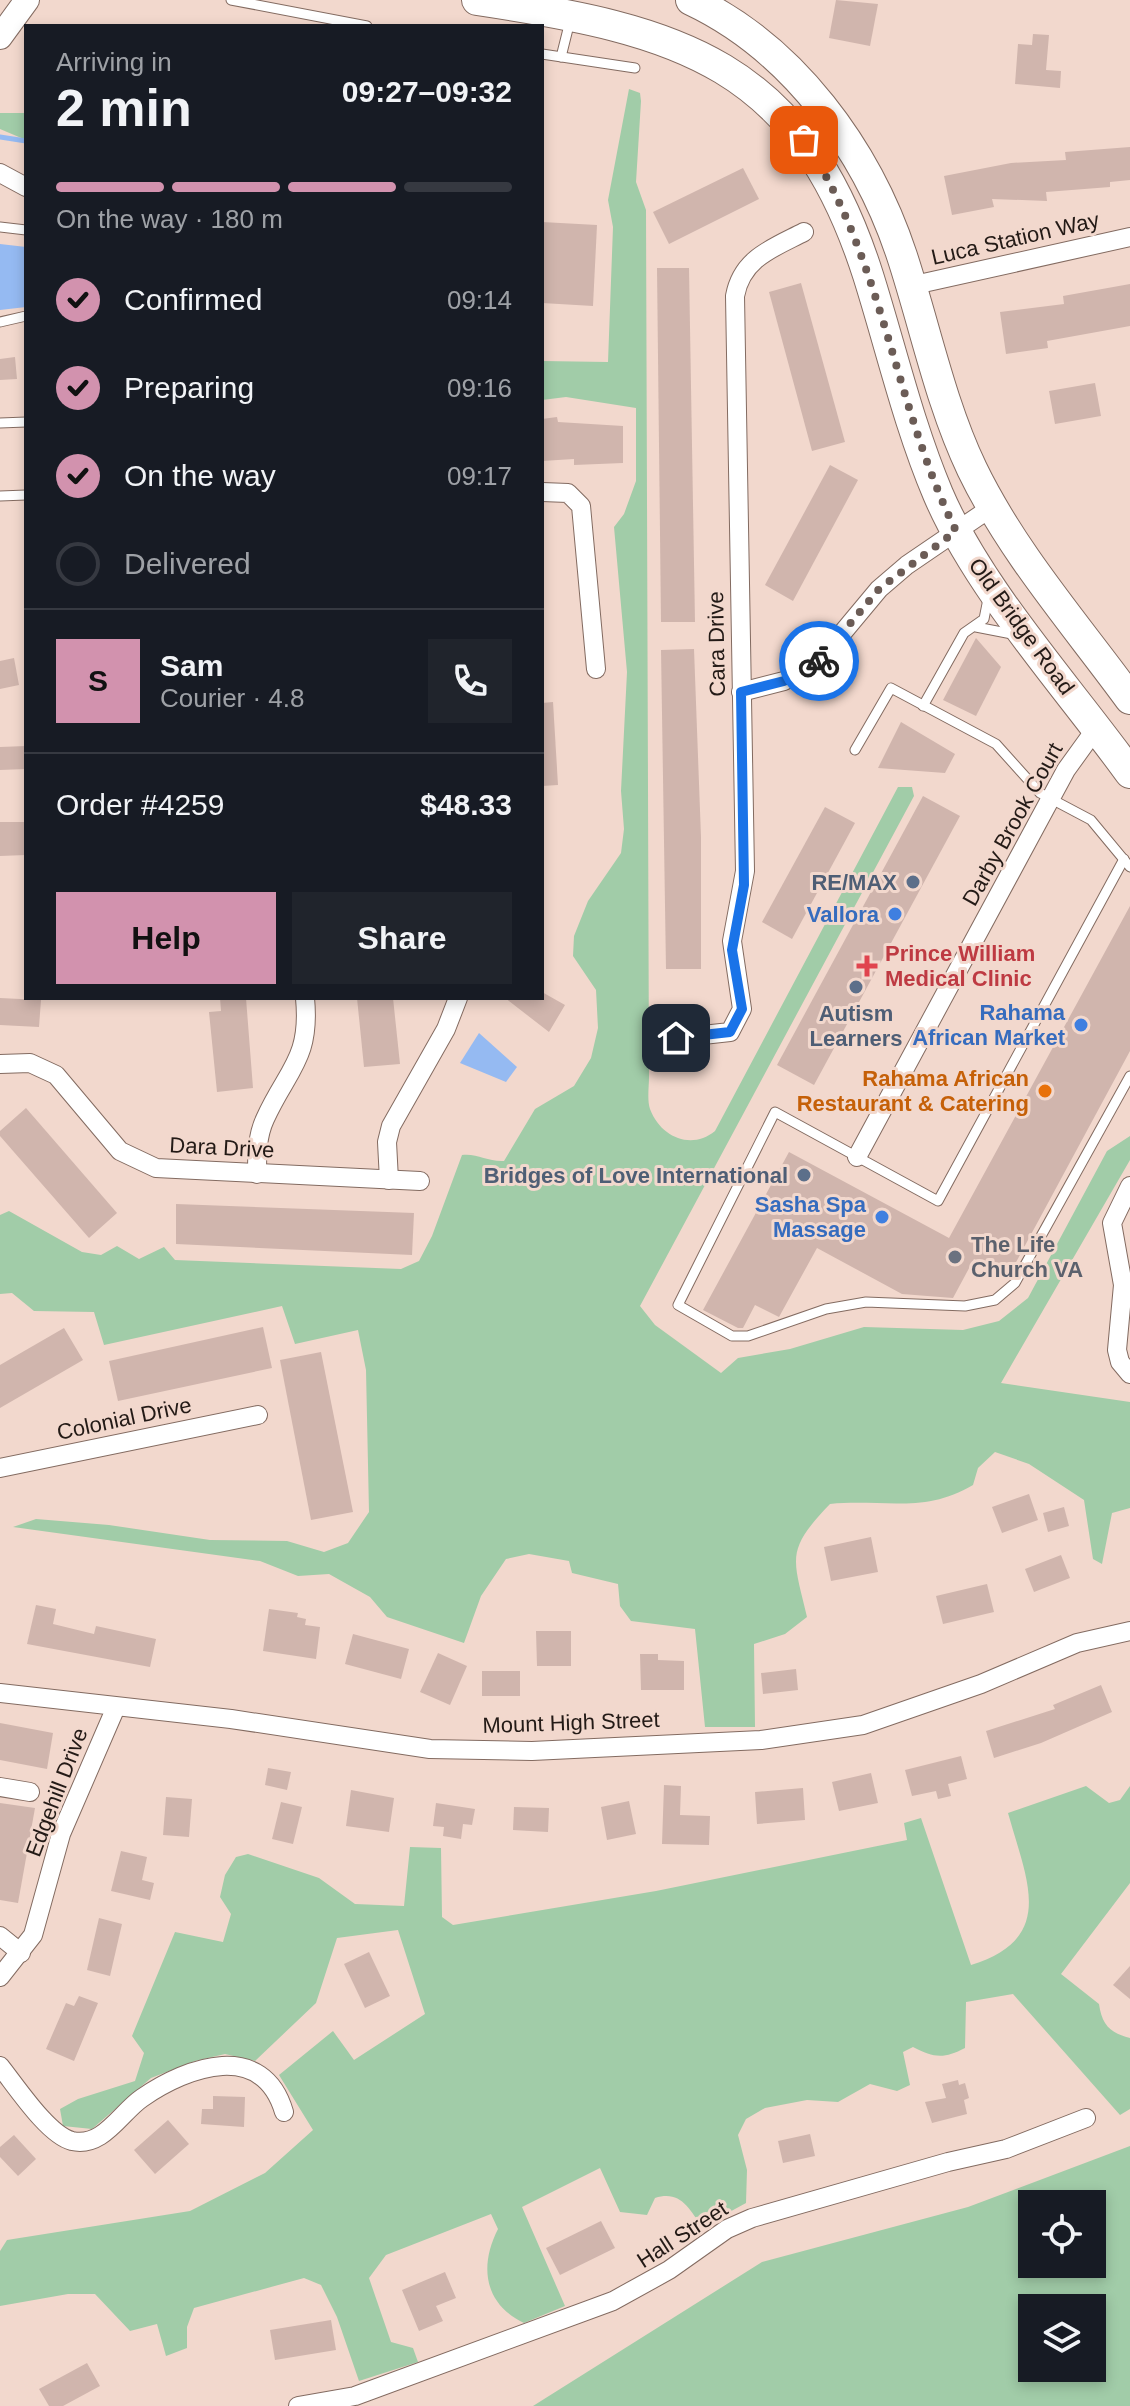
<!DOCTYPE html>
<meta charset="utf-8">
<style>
:root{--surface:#171b24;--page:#20242c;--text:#f1f3f6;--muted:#9ea1a6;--line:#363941;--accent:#d292ae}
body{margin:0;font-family:Helvetica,sans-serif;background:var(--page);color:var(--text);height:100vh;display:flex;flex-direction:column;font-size:30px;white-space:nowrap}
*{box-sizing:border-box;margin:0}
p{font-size:26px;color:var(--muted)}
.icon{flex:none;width:44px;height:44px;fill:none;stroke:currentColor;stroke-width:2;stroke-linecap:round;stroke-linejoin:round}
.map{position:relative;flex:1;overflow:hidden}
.details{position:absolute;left:24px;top:24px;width:520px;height:976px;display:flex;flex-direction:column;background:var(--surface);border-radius:0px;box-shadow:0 4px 12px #0003}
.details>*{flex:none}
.controls{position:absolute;left:1018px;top:2190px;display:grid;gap:16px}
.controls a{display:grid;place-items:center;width:88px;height:88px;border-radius:0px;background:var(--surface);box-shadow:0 4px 12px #0003;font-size:40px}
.pin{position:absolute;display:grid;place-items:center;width:68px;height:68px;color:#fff;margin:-34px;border-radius:16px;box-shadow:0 4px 12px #0006}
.courier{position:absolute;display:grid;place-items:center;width:80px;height:80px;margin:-40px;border:6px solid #1a73e8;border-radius:50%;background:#fff;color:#222;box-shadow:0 2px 10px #0007}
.headline em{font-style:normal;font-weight:600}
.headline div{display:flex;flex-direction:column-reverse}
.headline{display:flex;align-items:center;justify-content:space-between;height:136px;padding:0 32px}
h1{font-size:52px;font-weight:600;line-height:60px}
.bar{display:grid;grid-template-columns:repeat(4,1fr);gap:12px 8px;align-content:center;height:96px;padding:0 32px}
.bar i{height:10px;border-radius:6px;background:var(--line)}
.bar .active{background:var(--accent)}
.bar p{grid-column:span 4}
.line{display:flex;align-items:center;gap:20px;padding:0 32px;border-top:2px solid var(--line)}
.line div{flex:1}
.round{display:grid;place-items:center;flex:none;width:84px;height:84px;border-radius:0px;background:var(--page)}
ol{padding:0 32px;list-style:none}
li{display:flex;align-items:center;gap:24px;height:88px}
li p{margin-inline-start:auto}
li .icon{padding:8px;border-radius:50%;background:var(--accent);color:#111;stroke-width:4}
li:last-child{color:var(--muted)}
li i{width:44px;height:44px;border:4px solid var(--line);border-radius:50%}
.primary-button{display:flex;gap:16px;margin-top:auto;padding:16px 32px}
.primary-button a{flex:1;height:92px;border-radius:0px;background:var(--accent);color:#111;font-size:32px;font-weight:600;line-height:92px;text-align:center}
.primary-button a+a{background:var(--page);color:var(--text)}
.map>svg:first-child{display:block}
.green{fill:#a1cca8;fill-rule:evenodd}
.water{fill:#95baf2}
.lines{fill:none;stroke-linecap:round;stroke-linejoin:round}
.stream{stroke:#95baf2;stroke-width:5}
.building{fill:#d0b5ad}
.service-casing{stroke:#836b61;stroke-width:11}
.minor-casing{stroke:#836b61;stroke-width:20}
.tertiary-casing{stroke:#836b61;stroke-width:26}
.primary-casing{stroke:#836b61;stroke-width:32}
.service{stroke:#fff;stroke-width:9}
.minor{stroke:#fff;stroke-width:18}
.tertiary{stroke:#fff;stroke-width:24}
.primary{stroke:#fff;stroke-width:30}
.done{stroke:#6b5c56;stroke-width:8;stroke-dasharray:0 14.4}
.route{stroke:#1a73e8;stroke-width:10}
.service-dot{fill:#5c6f8a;stroke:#f2d8cd;stroke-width:3}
.shop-dot{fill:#3f7fe0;stroke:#f2d8cd;stroke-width:3}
.health-dot{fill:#e0444e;stroke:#f2d8cd;stroke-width:3}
.food-dot{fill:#e8710a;stroke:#f2d8cd;stroke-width:3}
.worship-dot{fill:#6b7280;stroke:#f2d8cd;stroke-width:3}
.labels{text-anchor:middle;stroke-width:6;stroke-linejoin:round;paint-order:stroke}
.street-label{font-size:22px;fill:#231a16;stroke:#f2d8cd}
.service-label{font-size:22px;font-weight:bold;fill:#4e5e75;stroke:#f2d8cd;text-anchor:end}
.shop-label{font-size:22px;font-weight:bold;fill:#366cbe;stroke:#f2d8cd;text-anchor:end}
.health-label{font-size:22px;font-weight:bold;fill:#be3a42;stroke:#f2d8cd;text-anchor:start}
.food-label{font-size:22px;font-weight:bold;fill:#c56008;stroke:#f2d8cd;text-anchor:end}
.worship-label{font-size:22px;font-weight:bold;fill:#5b616d;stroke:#f2d8cd;text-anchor:start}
</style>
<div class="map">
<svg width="1130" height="2406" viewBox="0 0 1130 2406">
<rect width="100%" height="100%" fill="#f2d8cd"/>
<!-- green -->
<g class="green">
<path d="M629,89L640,93L641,101L636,182L646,210L649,1077C649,1086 647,1100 650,1109C661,1138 692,1150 715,1131L898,787H912L914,796L640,1306L655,1325L721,1373L738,1358L790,1349L864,1327L963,1330L999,1321L1028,1298L1107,1151L1130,1136V1160L1001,1383L1130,1402V1508L1112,1513L1102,1564L1093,1559L1084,1500L1029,1464L995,1452L978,1468L973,1485C925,1514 883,1499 830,1504C785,1551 793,1557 807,1617L785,1634L754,1644L755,1727H705L695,1629L631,1621L620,1606L618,1584L572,1573L569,1561L529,1554L506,1559L481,1596L464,1643L387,1617L370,1597L329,1574L298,1576L260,1561L13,1527L36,1519L109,1525L210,1540L287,1541L324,1552L348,1543L369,1512L366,1370L358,1330L295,1344L282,1306L104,1345L94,1312L34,1311L12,1293L0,1294V1215L9,1211L82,1252L101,1255L117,1246L139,1259L164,1247L175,1260L401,1269L419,1261L432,1236L462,1155C477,1153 488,1162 504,1161L535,1109L574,1086L591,1058L598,1028L596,990L573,956L574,936L588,901L621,853L624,829L621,791L627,672L614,527L624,514L636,481V408L566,397L542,400V361L608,362L613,227L608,200Z"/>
<path d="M0,113H26V140L0,129Z"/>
<path d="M1086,1786L1109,1803L1120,1800L1130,1786V1883L1061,1974L1099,2004C1102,2025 1110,2033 1130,2038V2109L1120,2115L1013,1994L966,2002L965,2048C944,2059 934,2058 913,2047L903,2052L910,2085L897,2091L870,2084L838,2102L807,2100L765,2108L746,2119L738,2135L747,2170L746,2203L702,2227C689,2208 680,2190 655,2198L647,2215L620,2212L600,2168L522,2207L565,2306L524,2323C484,2304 479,2266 498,2229L491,2214L386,2255L369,2278L391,2342L413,2348L418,2362L359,2381L337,2317L321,2285L304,2278L194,2308L187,2327V2348L166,2356L157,2324L130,2331L95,2294H68L0,2306V2251L7,2240L190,2211L265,2173L313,2130L279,2075L333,2031L354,2060L425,2014L398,1930L337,1938L316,2003L255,2061L225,2054L195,2061L151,2078L92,2129L63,2126L60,2109L78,2099L135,2081L144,2053L132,2036L175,1932L223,1942L231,1914L220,1897L225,1875L236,1857L248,1854L319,1878L355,1904L404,1906L410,1847L441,1848L442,1917L453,1925L656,1891L907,1840L904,1823L921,1818L971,1965C1058,1938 1026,1879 1008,1813Z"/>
<path d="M1130,2146V2406H533L762,2262L968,2207ZM1032,2204H1092V2264H1032ZM1032,2308H1092V2368H1032Z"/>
</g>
<!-- water -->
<g class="water">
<path d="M0,244L26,247V307L0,310Z"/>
<path d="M479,1033L517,1067L506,1082L460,1063Z"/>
</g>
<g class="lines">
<!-- stream -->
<path class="stream" d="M0,137L26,141"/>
</g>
<!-- building -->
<g class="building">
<path d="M836,0L878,4L870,46L829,38Z"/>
<path d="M1033,34L1049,35L1046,70L1061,71L1060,88L1015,84L1018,44L1032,45Z"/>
<path d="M1130,147V180L1110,182V187L1046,192L1047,201L992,199L994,207L952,215L944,176L1011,163L1066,160L1065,152Z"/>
<path d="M743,168L759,199L669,244L653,212Z"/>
<path d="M542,222L597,225L593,306L542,303Z"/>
<path d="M657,268H689L695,622H661Z"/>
<path d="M801,283L845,442L812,451L769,292Z"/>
<path d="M1130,284V326L1047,341L1048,348L1006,354L1000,312L1064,304L1063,296Z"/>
<path d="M15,357L17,379L0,380V359Z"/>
<path d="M1095,383L1101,416L1055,424L1049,391Z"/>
<path d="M557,417L558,422L623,426V463L574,465V459L542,461V419Z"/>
<path d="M830,465L858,480L793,601L765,585Z"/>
<path d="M976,638L1001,667L976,716L943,700Z"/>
<path d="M694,649L701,837V969H666L661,650Z"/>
<path d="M14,658L19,685L0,689V661Z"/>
<path d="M553,702L558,785L542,786V703Z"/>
<path d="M901,722L955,754L945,773L878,768Z"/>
<path d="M26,746V769L0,770V747Z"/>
<path d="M923,796L960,816L814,1085L777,1065Z"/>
<path d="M825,807L855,823L792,939L762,922Z"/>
<path d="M0,822H26V855L0,856Z"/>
<path d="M1130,906V1051L1008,1277L974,1259L953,1298L902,1294L817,1248L779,1317L755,1305L743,1328H738L703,1310L789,1152L949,1238Z"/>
<path d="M542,992L565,1005L549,1032L505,998H542Z"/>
<path d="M0,998L41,1000L39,1027L0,1025Z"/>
<path d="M220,998H246L253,1088L217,1092L209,1012L221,1011Z"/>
<path d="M357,998H393L400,1064L364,1067Z"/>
<path d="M26,1108L117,1213L89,1238L0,1136V1131Z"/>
<path d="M176,1204L414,1213L412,1255L176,1244Z"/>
<path d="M263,1327L272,1368L118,1401L109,1361Z"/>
<path d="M64,1328L83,1360L0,1408V1365Z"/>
<path d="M321,1352L353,1512L311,1520L280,1360Z"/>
<path d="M1029,1494L1038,1520L1002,1533L992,1507Z"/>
<path d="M1064,1507L1069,1526L1048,1532L1043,1513Z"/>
<path d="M871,1537L878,1572L831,1581L824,1547Z"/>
<path d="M1061,1555L1070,1578L1034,1592L1025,1569Z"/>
<path d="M987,1584L994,1612L943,1624L936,1596Z"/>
<path d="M36,1605L56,1609L53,1624L94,1634L96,1626L156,1639L150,1667L27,1644Z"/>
<path d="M269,1609L298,1613L297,1617L306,1619L305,1625L320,1627L316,1659L263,1651Z"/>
<path d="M536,1631H571V1666H537Z"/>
<path d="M353,1634L409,1649L401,1679L345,1664Z"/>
<path d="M438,1653L467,1666L450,1705L420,1692Z"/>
<path d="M640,1654H658V1660L684,1661V1690H641Z"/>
<path d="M796,1669L798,1690L763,1694L761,1673Z"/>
<rect x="482" y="1671" width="38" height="25"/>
<path d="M1101,1685L1112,1712L1041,1743L994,1758L986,1731L1055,1709L1053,1705Z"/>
<path d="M0,1723L53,1733L47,1769L0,1760Z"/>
<path d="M961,1756L967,1779L948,1784L951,1796L938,1799L936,1791L912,1796L905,1770Z"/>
<path d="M268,1768L291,1772L287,1790L265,1785Z"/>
<path d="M871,1773L878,1803L839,1811L832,1782Z"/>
<path d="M664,1785L681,1786L680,1815L710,1816L709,1845L662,1844Z"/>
<path d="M803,1788L805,1820L757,1824L755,1792Z"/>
<path d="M351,1790L394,1798L389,1832L346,1826Z"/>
<path d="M166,1797L192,1799L189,1837L163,1835Z"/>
<path d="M629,1801L636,1834L607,1840L601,1807Z"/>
<path d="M281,1802L302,1807L293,1844L272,1839Z"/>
<path d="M0,1803L35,1808L18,1903L0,1900Z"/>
<path d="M436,1803L475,1809L472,1825L463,1824L461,1839L443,1836L444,1827L433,1826Z"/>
<path d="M514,1807L549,1808L548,1832L513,1830Z"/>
<path d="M121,1851L147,1857L142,1880L154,1883L150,1900L111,1891Z"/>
<path d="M99,1918L122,1924L110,1976L87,1970Z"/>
<path d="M369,1952L390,1996L365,2008L344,1964Z"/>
<path d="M1130,1966V1999L1113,1985Z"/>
<path d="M79,1996L98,2003L74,2061L46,2049L66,2003L74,2006Z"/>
<path d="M958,2080L959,2085L965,2083L969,2098L964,2100L967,2114L932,2123L925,2102L946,2098L942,2084Z"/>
<path d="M213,2096L245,2097L244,2127L201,2124L202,2109H213Z"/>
<path d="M168,2120L189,2144L155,2174L134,2150Z"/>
<path d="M810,2134L815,2156L783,2163L778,2141Z"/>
<path d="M14,2135L36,2159L18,2176L0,2157V2147Z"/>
<path d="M601,2221L615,2248L560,2275L546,2248Z"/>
<path d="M445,2272L456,2298L436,2306L443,2321L419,2331L402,2290Z"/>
<path d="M331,2320L336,2350L275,2360L270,2330Z"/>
<path d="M87,2363L100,2386L63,2406H49L39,2389Z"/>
</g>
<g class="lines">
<!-- service casing -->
<g class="service-casing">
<g id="service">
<path d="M231,0L367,26"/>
<path d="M542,54L635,68"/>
<path d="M561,57L570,21"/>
<path d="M0,227L26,230"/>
<path d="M0,322L26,316"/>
<path d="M0,423L26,422"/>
<path d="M0,496L26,495"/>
<path d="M976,627L1012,634"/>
<path d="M923,706L964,633L984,619L988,599"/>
<path d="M855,750L891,688L996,744L1040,793L1091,820L1130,867"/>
<path d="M1124,859L938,1201L775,1112L678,1305L732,1336H748L826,1309L866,1302L965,1306L995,1300L1015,1283L1130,1076"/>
</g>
</g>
<!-- minor casing -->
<g class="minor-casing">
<g id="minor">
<path d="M0,173L26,187"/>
<path d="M910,286L1130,237"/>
<path d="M542,492L568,493L581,506L596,669"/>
<path d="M741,692L784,681L819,661L879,589L907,565L992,507"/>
<path d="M676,1038L730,1032L742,1009L732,941L745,871L735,296C742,258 773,248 804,232"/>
<path d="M0,1064L30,1063L56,1075L120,1151L156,1168L420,1181"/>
<path d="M857,1157L1066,770L1097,727"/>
<path d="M257,1174C257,1155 257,1136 265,1119C287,1070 311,1059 305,998"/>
<path d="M389,1180L387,1142L391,1126L446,1029L458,998"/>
<path d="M1130,1186L1112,1223L1123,1285L1117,1350L1120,1362L1130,1374"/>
<path d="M0,1468L258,1415"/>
<path d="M0,1693L231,1719L430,1749L532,1751L761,1740L863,1725L981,1684L1077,1643L1130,1631"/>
<path d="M0,1787L30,1792"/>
<path d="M0,1936L21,1953"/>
<path d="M0,1977L33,1935L61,1834L116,1707"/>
<path d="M0,2066C16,2086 48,2135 72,2141C103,2148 120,2113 142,2098C188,2066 263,2040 284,2112"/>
<path d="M298,2406L355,2396L613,2301L669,2270L727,2229L752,2218L948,2162L1006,2149L1086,2118"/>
</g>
</g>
<!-- tertiary casing -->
<g class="tertiary-casing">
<path id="tertiary" d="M0,37L27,0"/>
</g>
<!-- primary casing -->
<g class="primary-casing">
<g id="primary">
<path d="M477,0C679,30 800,62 868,275C891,348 908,423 938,494C979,590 1068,687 1130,773"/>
<path d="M691,0C793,48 867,150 902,256C925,326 940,402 972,469C1012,552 1076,625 1130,699"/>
</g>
</g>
<!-- service -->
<use href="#service" class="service"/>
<!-- minor -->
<use href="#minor" class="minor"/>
<!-- tertiary -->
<use href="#tertiary" class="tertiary"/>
<!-- primary -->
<use href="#primary" class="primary"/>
</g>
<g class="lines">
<!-- done -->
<path class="done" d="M804,140C883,257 894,405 956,531L879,589L819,661"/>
<!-- route -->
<path class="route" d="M676,1038L730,1032L742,1009L732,950L744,885L741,692L784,681L819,661"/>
</g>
<!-- markers -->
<g class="service-dot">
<circle cx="913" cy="882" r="8"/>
<circle cx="856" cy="987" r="8"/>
<circle cx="804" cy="1175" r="8"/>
</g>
<g class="shop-dot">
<circle cx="895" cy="914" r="8"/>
<circle cx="1081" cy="1025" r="8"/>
<circle cx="882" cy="1217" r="8"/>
</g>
<path class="health-dot" d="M863 954h8v8h8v8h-8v8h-8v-8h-8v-8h8z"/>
<circle class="food-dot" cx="1045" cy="1091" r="8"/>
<circle class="worship-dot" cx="955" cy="1257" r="8"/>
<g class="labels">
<!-- street labels -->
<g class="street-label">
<text transform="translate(1015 238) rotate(-13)" y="8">Luca Station Way</text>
<text transform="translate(1022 626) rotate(54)" y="8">Old Bridge Road</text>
<text transform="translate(716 644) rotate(-91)" y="8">Cara Drive</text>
<text transform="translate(1012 824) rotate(-61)" y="8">Darby Brook Court</text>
<text transform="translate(222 1147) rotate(3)" y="8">Dara Drive</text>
<text transform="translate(124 1418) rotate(-12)" y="8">Colonial Drive</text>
<text transform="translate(571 1722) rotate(-2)" y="8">Mount High Street</text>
<text transform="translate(56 1792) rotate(-69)" y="8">Edgehill Drive</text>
<text transform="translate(682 2234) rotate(-33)" y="8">Hall Street</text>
</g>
<!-- service labels -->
<g class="service-label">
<text x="897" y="890">RE/MAX</text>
<text x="856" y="1021" text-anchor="middle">Autism<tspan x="856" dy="25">Learners</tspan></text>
<text x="788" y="1183">Bridges of Love International</text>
</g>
<!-- shop labels -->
<g class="shop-label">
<text x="879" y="922">Vallora</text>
<text x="1065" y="1020">Rahama<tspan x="1065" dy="25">African Market</tspan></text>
<text x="866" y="1212">Sasha Spa<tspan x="866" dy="25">Massage</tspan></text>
</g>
<!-- health labels -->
<g class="health-label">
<text x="885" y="961">Prince William<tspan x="885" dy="25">Medical Clinic</tspan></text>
</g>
<!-- food labels -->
<g class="food-label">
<text x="1029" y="1086">Rahama African<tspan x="1029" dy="25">Restaurant &amp; Catering</tspan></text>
</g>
<!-- worship labels -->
<g class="worship-label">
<text x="971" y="1252">The Life<tspan x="971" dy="25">Church VA</tspan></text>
</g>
</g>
</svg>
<div class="controls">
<a><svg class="icon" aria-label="locate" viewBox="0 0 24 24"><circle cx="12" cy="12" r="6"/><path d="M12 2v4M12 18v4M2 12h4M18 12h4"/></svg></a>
<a><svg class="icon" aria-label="layers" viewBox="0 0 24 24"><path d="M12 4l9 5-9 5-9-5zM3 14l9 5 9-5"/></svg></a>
</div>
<div class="pin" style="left:804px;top:140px;background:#ea580c"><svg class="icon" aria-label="bag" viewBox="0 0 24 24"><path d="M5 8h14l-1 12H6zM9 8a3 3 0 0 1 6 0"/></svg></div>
<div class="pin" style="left:676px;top:1038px;background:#1f2937"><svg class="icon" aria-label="home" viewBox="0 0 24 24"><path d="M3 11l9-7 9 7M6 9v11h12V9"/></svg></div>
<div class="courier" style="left:819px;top:661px"><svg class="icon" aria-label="bike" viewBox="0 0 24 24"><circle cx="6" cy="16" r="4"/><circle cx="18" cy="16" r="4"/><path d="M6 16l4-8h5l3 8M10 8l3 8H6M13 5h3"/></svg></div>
<section class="details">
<div class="headline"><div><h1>2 min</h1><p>Arriving in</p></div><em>09:27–09:32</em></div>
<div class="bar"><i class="active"></i><i class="active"></i><i class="active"></i><i></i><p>On the way · 180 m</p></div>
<ol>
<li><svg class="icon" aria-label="check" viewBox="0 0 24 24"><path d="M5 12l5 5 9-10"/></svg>Confirmed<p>09:14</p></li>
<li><svg class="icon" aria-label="check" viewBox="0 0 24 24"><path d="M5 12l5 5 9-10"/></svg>Preparing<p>09:16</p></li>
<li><svg class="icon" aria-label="check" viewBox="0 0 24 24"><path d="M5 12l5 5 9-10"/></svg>On the way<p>09:17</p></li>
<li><i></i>Delivered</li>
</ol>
<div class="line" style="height:144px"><b class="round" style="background:var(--accent);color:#111">S</b><div><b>Sam</b><p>Courier · 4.8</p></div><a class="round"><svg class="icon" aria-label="phone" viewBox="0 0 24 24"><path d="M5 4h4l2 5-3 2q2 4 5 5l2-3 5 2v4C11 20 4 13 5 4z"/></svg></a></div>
<div class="line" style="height:104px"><div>Order #4259</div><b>$48.33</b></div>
<div class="primary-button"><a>Help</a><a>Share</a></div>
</section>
</div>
